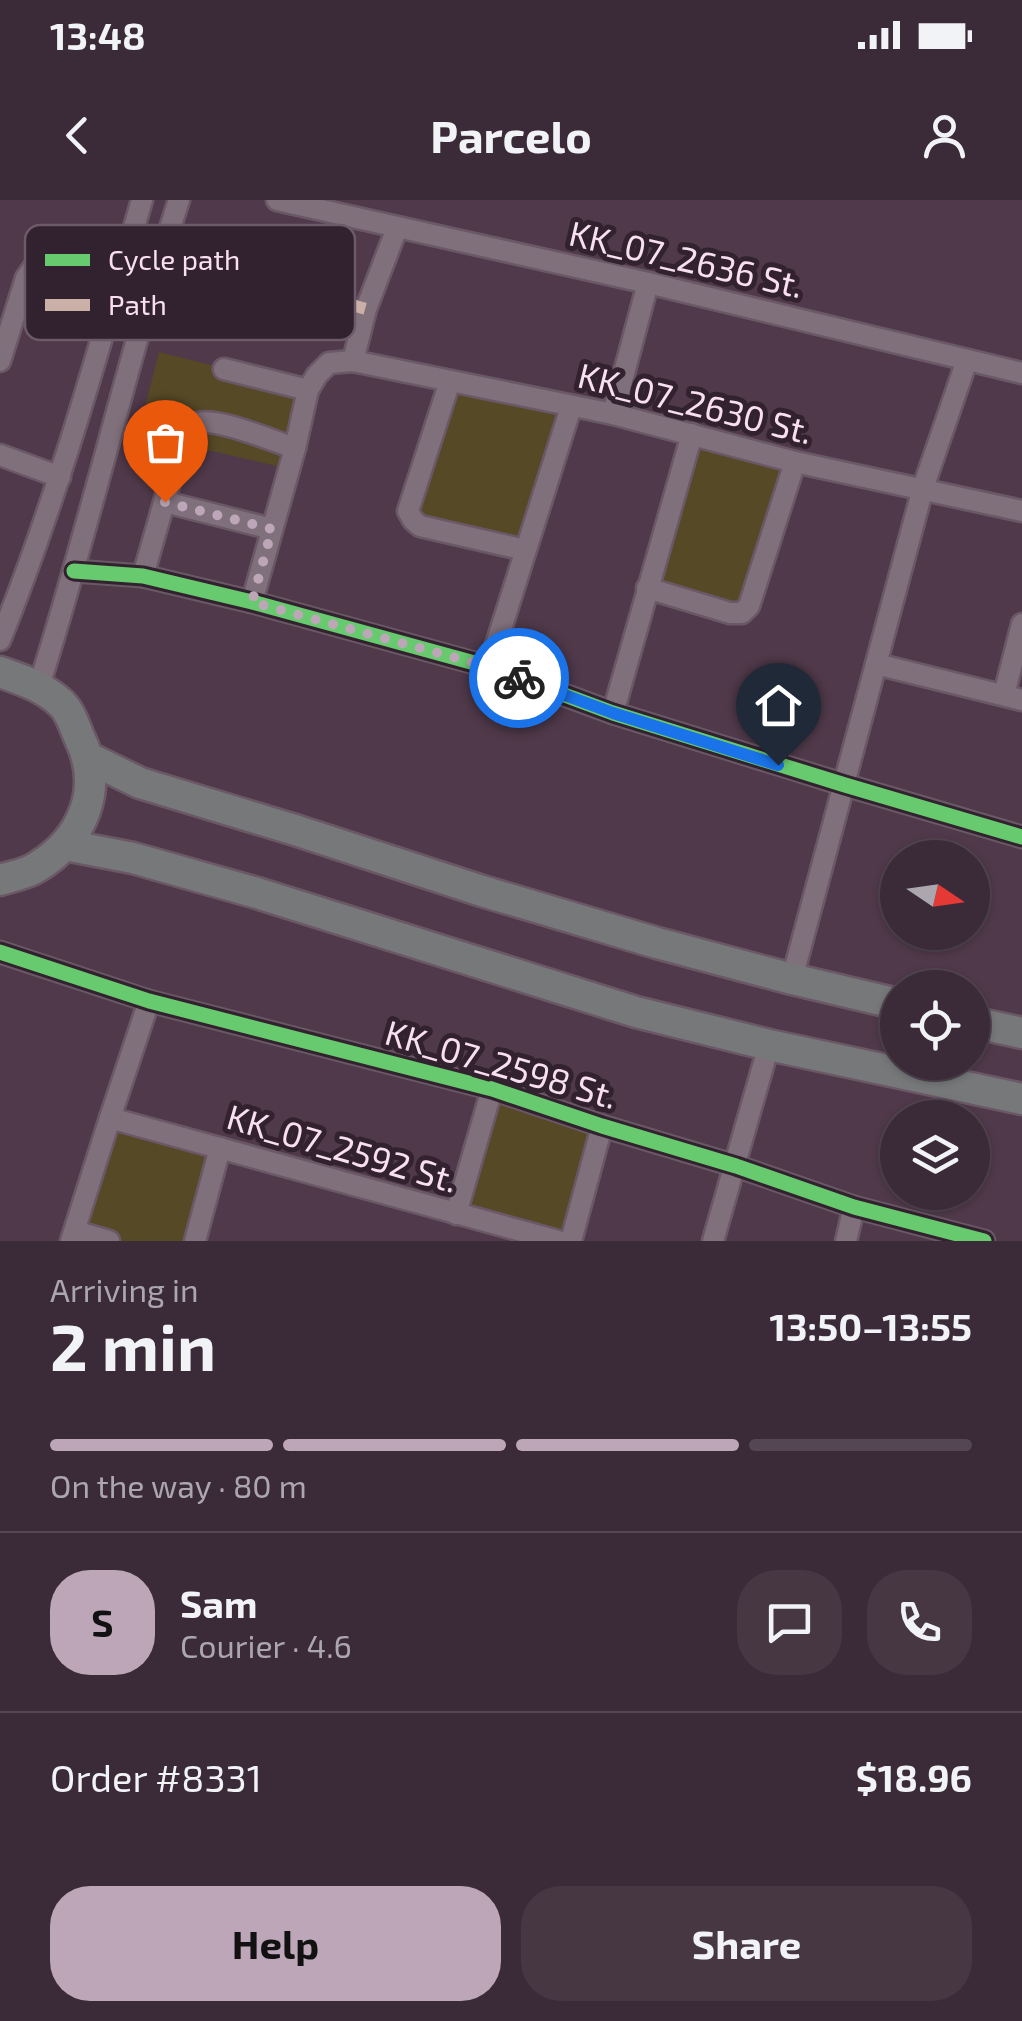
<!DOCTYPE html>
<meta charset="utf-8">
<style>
:root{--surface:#3b2b38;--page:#463743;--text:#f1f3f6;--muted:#aca7ae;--line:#544753;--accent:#bda6b7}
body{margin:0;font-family:"Exo 2",sans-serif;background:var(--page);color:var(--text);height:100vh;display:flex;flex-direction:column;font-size:38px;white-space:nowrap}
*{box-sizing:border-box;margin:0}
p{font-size:32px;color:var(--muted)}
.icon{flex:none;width:55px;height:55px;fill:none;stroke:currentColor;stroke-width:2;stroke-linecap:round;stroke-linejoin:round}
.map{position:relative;height:1041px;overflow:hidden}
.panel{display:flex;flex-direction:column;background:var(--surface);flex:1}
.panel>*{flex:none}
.needle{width:65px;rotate:103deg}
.fabs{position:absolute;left:880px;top:640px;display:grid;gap:20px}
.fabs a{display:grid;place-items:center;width:110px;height:110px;border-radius:50%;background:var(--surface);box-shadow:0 2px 8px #0004,0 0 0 2px var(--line);font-size:50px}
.pin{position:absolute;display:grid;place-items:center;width:85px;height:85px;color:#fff;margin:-102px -42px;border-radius:50% 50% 50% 0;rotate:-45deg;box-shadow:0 0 10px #0007}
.pin .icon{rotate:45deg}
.courier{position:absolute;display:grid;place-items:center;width:100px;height:100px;margin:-50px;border:8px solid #1a73e8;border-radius:50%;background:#fff;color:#222;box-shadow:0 2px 12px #0007}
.overview em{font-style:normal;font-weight:700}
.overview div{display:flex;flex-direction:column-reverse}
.overview{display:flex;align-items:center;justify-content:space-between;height:170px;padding:0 50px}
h1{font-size:65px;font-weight:700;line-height:75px}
.bar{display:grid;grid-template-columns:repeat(4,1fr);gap:15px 10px;align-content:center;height:120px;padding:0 50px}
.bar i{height:12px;border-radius:8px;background:var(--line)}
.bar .active{background:var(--accent)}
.bar p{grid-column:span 4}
.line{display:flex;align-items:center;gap:25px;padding:0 50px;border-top:2px solid var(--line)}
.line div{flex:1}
.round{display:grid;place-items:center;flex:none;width:105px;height:105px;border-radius:40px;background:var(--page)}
.action{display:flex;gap:20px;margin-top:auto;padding:20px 50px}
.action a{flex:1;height:115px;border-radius:40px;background:var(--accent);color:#111;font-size:40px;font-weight:700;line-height:115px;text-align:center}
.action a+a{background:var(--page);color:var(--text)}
.status{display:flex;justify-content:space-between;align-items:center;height:70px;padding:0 50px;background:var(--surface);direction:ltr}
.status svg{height:28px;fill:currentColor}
header{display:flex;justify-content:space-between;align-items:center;height:130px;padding:0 50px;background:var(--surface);font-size:45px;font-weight:700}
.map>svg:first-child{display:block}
.green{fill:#564926}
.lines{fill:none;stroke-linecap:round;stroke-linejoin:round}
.minor-casing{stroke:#6b5866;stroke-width:25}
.highway-casing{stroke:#6b5866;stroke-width:35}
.minor{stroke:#7f707c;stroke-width:20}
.highway{stroke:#77787a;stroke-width:30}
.quiet{stroke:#cab0a6;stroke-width:12;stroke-dasharray:25 12;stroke-linecap:butt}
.cycleway-casing{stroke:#32212e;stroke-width:21}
.cycleway{stroke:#67ca6e;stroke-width:15}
.done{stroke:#bda6b7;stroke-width:10;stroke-dasharray:0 18}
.route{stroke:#1a73e8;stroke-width:12}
.labels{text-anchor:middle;stroke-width:10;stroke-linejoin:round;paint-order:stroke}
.street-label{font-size:35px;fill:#f8e0f1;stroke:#32212e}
.key{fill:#32212e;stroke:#6d5a68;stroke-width:2.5}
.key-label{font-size:28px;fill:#f8e0f1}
</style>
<div class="status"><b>13:48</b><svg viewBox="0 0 49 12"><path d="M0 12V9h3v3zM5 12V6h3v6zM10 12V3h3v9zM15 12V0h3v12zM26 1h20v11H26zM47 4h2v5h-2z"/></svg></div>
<header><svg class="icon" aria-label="back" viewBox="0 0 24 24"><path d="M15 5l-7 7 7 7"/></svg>Parcelo<svg class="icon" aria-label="person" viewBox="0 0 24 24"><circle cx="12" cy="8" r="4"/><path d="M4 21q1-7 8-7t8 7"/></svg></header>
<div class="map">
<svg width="1022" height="1041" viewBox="0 0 1022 1041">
<rect width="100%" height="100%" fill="#4f394a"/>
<!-- green -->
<g class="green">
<path d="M159,152L303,188L281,267L138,234Z"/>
<path d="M450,181L571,207L525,350L408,311Z"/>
<path d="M692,234L795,262L742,413L647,388Z"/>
<path d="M494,889L601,925L571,1041L456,1014Z"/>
<path d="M110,918L220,948L195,1041H109L75,1031Z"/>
</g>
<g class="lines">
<!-- minor casing -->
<g class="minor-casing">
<g id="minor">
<path d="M277,0L648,83L1022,173"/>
<path d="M0,161L26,78L36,64L118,81"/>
<path d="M353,161L366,109L397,28"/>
<path d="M224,169L308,190"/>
<path d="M450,181L408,311L413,320L420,326L525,350"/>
<path d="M613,214L648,83"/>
<path d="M0,255L60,277"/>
<path d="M165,302L272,329"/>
<path d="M74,371L143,376L252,402L489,467L613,513L845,585L1022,637"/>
<path d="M143,376L181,243C184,236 188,228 195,224C214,215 274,242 295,248"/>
<path d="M647,388L730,413H742L749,406L795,262"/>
<path d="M252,402L295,248L308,190L317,175L329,163L353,161L613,214L795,262L1022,311"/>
<path d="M0,440C58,297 99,148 142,0"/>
<path d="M876,464L1022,500"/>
<path d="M489,467L571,207"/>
<path d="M39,486C90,325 127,160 179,0"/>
<path d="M1004,495L1022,424"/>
<path d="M613,513L692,234"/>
<path d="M0,752L149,801L492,889L602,926L736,966L854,1007L984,1041"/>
<path d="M792,779L923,288L967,160"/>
<path d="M110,918L558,1041"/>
<path d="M456,1014L492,889"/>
<path d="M75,1031L109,1041"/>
<path d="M71,1041L110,918L149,801"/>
<path d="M195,1041L220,948"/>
<path d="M571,1041L602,926"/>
<path d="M713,1041L769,845"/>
<path d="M846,1041L854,1007"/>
</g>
</g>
<!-- highway casing -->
<g class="highway-casing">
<g id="highway">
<path d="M0,472C23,480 44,487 62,504C71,513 75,528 80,539C104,589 83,639 37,667C27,674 12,676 0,680"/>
<path d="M89,558L140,583L295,630L482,691L657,743L792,779L898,804"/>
<path d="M65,645L133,658L257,693L636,812L769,845L1022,899"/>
<path d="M972,822L1022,833"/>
</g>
</g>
<!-- minor -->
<use href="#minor" class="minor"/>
<!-- highway -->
<use href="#highway" class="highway"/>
<!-- quiet -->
<path class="quiet" d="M163,52L366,109"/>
<!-- cycleway casing -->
<g class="cycleway-casing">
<g id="cycleway">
<path d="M74,371L143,376L252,402L489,467L613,513L845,585L1022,637"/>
<path d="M0,752L149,801L492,889L602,926L736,966L854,1007L984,1041"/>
</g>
</g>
<!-- cycleway -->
<use href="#cycleway" class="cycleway"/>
</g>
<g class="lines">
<!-- done -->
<path class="done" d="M165,302L272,329L252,402L489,467L519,478"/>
<!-- route -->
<path class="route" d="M519,478L613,513L778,565"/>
</g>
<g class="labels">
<!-- street labels -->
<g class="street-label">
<text transform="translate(686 60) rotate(13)" y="12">KK_07_2636 St.</text>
<text transform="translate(695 204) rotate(14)" y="12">KK_07_2630 St.</text>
<text transform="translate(501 865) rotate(16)" y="12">KK_07_2598 St.</text>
<text transform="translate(342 949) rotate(16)" y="12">KK_07_2592 St.</text>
</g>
</g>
<!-- legend -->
<rect x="25" y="25" width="330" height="115" rx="15" class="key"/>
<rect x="45" y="54" width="45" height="12" fill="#67ca6e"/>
<rect x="45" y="99" width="45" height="12" fill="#cab0a6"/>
<g class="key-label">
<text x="108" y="70">Cycle path</text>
<text x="108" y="115">Path</text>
</g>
</svg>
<div class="fabs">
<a><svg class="needle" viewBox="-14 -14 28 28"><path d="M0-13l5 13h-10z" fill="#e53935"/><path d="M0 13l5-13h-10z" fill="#aca7ae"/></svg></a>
<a><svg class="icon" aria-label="locate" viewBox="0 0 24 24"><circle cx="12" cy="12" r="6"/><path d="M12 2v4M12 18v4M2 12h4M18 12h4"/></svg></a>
<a><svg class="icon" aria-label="layers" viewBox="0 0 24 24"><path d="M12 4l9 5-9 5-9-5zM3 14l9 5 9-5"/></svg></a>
</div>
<div class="pin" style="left:165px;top:302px;background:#ea580c"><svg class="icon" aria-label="bag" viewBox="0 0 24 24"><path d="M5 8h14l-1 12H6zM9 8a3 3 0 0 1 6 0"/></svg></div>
<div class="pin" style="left:778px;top:565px;background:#1f2937"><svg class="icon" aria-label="home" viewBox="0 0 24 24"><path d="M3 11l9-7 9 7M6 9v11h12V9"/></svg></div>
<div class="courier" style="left:519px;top:478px"><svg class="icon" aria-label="bike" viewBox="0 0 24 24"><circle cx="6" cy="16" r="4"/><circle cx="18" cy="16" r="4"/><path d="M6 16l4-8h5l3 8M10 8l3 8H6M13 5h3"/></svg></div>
</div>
<section class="panel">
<div class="overview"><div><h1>2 min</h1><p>Arriving in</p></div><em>13:50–13:55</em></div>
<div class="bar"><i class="active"></i><i class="active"></i><i class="active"></i><i></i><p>On the way · 80 m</p></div>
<div class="line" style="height:180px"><b class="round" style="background:var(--accent);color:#111">S</b><div><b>Sam</b><p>Courier · 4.6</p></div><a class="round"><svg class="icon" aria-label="chat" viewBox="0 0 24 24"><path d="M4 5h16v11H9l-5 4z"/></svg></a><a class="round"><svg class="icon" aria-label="phone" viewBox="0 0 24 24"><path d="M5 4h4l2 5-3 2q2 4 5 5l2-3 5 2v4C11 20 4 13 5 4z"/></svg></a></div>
<div class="line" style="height:130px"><div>Order #8331</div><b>$18.96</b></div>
<div class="action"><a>Help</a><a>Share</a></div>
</section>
